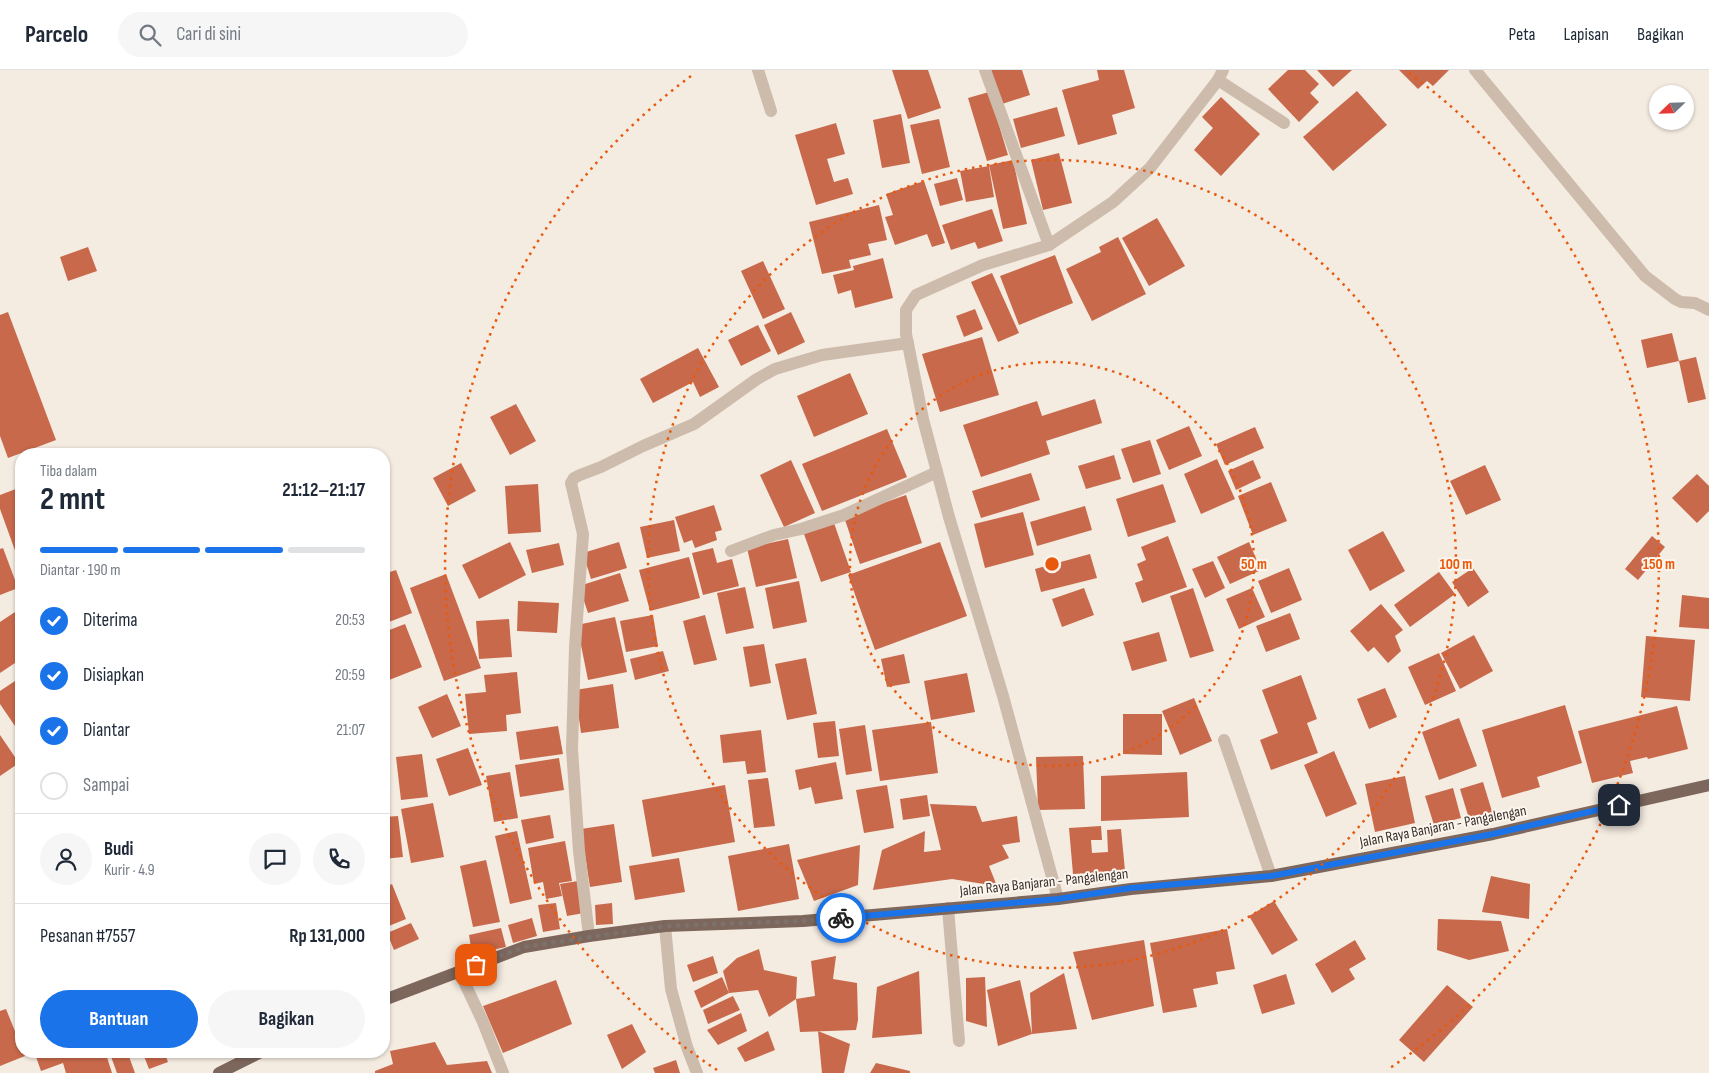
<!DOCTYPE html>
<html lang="id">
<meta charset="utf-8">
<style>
:root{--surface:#fff;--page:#f6f6f7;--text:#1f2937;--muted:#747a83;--line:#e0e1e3;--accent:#1a73e8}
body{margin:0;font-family:"Sofia Sans Condensed",sans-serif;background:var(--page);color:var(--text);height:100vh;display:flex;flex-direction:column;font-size:19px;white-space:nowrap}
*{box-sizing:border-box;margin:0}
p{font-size:16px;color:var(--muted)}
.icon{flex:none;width:28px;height:28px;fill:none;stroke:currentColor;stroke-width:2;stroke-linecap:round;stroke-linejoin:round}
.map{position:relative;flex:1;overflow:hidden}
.details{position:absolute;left:15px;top:378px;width:375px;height:610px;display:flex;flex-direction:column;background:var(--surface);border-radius:20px;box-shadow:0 1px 4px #0004}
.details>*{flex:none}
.needle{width:32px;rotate:247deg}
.fabs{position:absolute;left:1649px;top:15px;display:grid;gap:10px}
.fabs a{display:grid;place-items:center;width:45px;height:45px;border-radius:50%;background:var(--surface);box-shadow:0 1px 4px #0004;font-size:25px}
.pin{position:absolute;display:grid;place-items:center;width:42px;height:42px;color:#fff;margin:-21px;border-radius:10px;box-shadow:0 2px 8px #0006}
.courier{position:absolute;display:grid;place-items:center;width:50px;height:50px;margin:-25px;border:4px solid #1a73e8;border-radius:50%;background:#fff;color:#222;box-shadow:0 1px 6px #0007}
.overview em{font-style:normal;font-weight:700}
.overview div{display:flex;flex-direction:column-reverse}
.overview{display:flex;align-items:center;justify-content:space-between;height:85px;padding:0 25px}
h1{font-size:32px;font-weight:700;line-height:38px}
.bar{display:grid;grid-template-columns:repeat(4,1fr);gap:8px 5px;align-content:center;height:60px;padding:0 25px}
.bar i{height:6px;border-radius:4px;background:var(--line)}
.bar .on{background:var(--accent)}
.bar p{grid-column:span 4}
.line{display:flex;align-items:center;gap:12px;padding:0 25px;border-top:1px solid var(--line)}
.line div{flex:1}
.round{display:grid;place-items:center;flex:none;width:52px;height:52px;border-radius:26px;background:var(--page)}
ol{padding:0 25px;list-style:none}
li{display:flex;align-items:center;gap:15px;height:55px}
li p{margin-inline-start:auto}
li .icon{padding:5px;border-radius:50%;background:var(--accent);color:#fff;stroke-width:4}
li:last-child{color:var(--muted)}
li i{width:28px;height:28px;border:2px solid var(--line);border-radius:50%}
.primary-button{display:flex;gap:10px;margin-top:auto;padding:10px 25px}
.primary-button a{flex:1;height:58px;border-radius:30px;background:var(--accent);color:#fff;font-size:20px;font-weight:700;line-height:58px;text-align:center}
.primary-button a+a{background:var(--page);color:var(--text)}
header{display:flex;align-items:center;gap:30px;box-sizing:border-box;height:70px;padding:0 25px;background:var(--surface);border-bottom:1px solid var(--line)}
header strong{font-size:24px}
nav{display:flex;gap:28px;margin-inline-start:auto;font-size:18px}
.search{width:350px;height:45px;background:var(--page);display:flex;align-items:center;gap:12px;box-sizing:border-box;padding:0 18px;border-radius:28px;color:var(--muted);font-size:19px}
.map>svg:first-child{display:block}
.building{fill:#c8694b}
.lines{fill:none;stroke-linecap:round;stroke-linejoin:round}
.street{stroke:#cdbbac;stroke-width:12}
.primary{stroke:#7d675c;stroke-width:12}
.done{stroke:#7c716b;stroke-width:5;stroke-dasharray:0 9}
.route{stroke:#1a73e8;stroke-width:6}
.ring{fill:none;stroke:#e8590c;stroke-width:2.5;stroke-dasharray:2.5 5}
.labels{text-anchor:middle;stroke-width:4;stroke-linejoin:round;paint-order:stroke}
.street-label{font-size:15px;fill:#3b302b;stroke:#fbf5ee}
.centre{fill:#e8590c;stroke:#fbf5ee;stroke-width:2.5}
.ring-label{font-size:15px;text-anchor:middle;font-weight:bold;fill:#e8590c;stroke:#fbf5ee;stroke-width:4;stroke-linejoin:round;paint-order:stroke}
</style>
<header>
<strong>Parcelo</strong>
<div class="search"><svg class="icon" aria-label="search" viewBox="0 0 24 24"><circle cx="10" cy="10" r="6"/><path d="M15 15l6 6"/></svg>Cari di sini</div>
<nav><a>Peta</a><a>Lapisan</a><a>Bagikan</a></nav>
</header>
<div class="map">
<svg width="1709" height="1003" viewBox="0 0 1709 1003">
<rect width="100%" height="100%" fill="#f4ebe1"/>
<!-- building -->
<g class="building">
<path d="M892,0H928L941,38L908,49Z"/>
<path d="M991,0H1022L1030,25L1002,34Z"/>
<path d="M1097,0H1124L1135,38L1112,45L1117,64L1078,75L1062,20L1099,10Z"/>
<path d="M1288,0H1305L1319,14L1310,23L1319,32L1299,52L1268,19Z"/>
<path d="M1317,0H1352L1333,17Z"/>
<path d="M1399,0H1449L1433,16L1427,11L1418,19Z"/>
<path d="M1357,21L1387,55L1333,101L1303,67Z"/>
<path d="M989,22L1008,85L987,91L968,28Z"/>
<path d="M1221,27L1260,64L1221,106L1194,80L1213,58L1202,47Z"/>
<path d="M1057,37L1065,66L1021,78L1013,49Z"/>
<path d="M901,44L910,93L882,98L873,50Z"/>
<path d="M939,49L950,97L922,104L910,55Z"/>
<path d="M836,53L845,84L827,89L834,112L848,108L853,124L816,135L795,65Z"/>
<path d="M1059,83L1072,133L1043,140L1031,90Z"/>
<path d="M1013,90L1027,154L1003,159L989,95Z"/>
<path d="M989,96L994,127L966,132L960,101Z"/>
<path d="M957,108L963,130L940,136L934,114Z"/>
<path d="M924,111L945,173L932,177L927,164L895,175L885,147L893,145L886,124Z"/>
<path d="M879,135L887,170L868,174L871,185L849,190L851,198L822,204L809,152Z"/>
<path d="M992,139L1003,171L978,179L975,172L951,180L942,155Z"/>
<path d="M1157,148L1185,196L1149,216L1122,168Z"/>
<path d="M1118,167L1146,224L1092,251L1066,199L1101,182L1099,177Z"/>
<path d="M88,177L97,201L68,211L60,187Z"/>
<path d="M1055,185L1073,233L1019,255L1000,206Z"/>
<path d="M883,188L893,228L855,238L851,220L838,224L833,205L854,200L853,196Z"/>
<path d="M763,191L785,239L763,249L741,201Z"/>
<path d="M992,203L1019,263L998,272L971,212Z"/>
<path d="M975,239L983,259L964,267L956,246Z"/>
<path d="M8,242L56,370L8,388L0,366V245Z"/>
<path d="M791,242L805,272L778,285L764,255Z"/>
<path d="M758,255L771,281L741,296L728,270Z"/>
<path d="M1672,263L1679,291L1647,298L1641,270Z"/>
<path d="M982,267L999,325L940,342L922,284Z"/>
<path d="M698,278L719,317L700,327L693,312L653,333L640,309Z"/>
<path d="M1696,287L1706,329L1688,333L1679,291Z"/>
<path d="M850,303L868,344L814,367L797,326Z"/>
<path d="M1095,329L1102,353L1046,371L1050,384L981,407L963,355L1037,331L1042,346Z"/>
<path d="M516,334L536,371L510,385L490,347Z"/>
<path d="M1189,356L1202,386L1169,400L1156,370Z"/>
<path d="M1255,357L1264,378L1225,395L1216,374Z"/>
<path d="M887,359L907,407L822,441L802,394Z"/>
<path d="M1150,370L1161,404L1133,413L1121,379Z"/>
<path d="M1114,385L1121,409L1086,419L1078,396Z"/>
<path d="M1217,389L1235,429L1201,444L1184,404Z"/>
<path d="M791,390L815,443L784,457L760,405Z"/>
<path d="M1253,390L1261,408L1236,420L1228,401Z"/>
<path d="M461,393L476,421L448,436L433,408Z"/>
<path d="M1485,395L1501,430L1466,445L1450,411Z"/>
<path d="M1031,403L1040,430L981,448L972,421Z"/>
<path d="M1697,404L1709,416V441L1697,453L1672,428Z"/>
<path d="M1271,412L1287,451L1253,465L1238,426Z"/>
<path d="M538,414L541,462L508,464L505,416Z"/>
<path d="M1163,414L1176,452L1128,467L1116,429Z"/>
<path d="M21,417V497L0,439V425Z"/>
<path d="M906,425L922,473L860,494L844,447Z"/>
<path d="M714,435L722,460L715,462L717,470L695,478L692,470L684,473L675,447Z"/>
<path d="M1085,436L1092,460L1037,476L1030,452Z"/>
<path d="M1023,442L1034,485L985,498L974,454Z"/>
<path d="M674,450L680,481L647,488L640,457Z"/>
<path d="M834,453L851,502L821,512L804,464Z"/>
<path d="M1383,461L1405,501L1370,521L1348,480Z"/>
<path d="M1168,466L1187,517L1142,533L1135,513L1143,510L1137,494L1146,490L1141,477Z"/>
<path d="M1652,466L1665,477L1638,510L1625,499Z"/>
<path d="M788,469L797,508L756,517L747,478Z"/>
<path d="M510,472L526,505L479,529L462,495Z"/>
<path d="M619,472L627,498L591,509L583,483Z"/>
<path d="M940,472L967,546L875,580L848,505Z"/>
<path d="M1249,472L1261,500L1230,514L1217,487Z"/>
<path d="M559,473L564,495L532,503L526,480Z"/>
<path d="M3,478L18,518L0,525V479Z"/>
<path d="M713,478L717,493L732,489L739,516L703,525L692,483Z"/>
<path d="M1090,484L1097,508L1041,522L1035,499Z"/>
<path d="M689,487L700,528L650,541L639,500Z"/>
<path d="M1213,491L1225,518L1205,528L1192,499Z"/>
<path d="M1289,498L1302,530L1271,543L1258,511Z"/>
<path d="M1473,498L1489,522L1468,537L1452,512Z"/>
<path d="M396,500L412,543L384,554V504Z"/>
<path d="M1439,502L1455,524L1410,557L1394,535Z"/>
<path d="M620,503L629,531L588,543L579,516Z"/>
<path d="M446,504L481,598L444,611L410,518Z"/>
<path d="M799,511L807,552L773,559L765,518Z"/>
<path d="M745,517L754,558L726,564L717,523Z"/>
<path d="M1084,518L1094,545L1062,557L1052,529Z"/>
<path d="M1193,518L1214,581L1190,588L1170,526Z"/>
<path d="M1252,518L1265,547L1239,559L1226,529Z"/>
<path d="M1682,525L1709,528V559L1679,557Z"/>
<path d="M518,531L559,533L557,563L517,561Z"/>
<path d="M1381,534L1403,560L1395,566L1401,581L1388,593L1374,577L1368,582L1350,561Z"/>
<path d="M21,538V589L0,603V552Z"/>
<path d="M1290,543L1300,569L1266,582L1256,556Z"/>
<path d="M653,545L658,576L626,582L620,551Z"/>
<path d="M705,545L717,590L694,595L683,551Z"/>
<path d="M615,547L627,602L588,610L577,555Z"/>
<path d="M509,549L512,587L479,589L476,551Z"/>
<path d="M405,554L422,597L384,612V562Z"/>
<path d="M1159,562L1167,591L1132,601L1123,572Z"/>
<path d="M1474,565L1493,601L1460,619L1441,583Z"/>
<path d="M1646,566L1695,570L1690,631L1641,627Z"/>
<path d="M764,574L771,613L750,617L743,577Z"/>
<path d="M663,581L669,601L635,610L630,589Z"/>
<path d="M1439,583L1456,621L1425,635L1408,597Z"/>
<path d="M904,584L910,613L887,617L881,589Z"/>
<path d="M806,588L817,644L787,650L775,594Z"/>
<path d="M517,602L521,643L506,645L507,661L469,664L465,624L486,622L484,605Z"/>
<path d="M967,603L975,642L931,650L924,611Z"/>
<path d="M1301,605L1317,649L1307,653L1318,683L1271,700L1260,670L1278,663L1262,620Z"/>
<path d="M21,607V656L17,659L0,634V621Z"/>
<path d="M613,614L619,658L581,663L575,620Z"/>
<path d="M1385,618L1397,647L1369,659L1357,629Z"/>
<path d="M447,624L461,656L432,668L418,637Z"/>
<path d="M1194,628L1212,671L1180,685L1162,641Z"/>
<path d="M1565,635L1582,693L1537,707L1540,717L1502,728L1482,660Z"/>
<path d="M1677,636L1688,679L1648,689L1647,687L1630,691L1633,703L1592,713L1578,661Z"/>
<path d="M1123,644H1162V685L1123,684Z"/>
<path d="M1459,648L1477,696L1439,710L1422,662Z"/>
<path d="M835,651L839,686L818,688L813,653Z"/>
<path d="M931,652L938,703L880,711L872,660Z"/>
<path d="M865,655L872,701L846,705L839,659Z"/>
<path d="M558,656L563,684L520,690L516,662Z"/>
<path d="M761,660L766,702L747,704L745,691L723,693L720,665Z"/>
<path d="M0,665L19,693L0,706Z"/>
<path d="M468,678L482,715L449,726L436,689Z"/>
<path d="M1334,681L1357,734L1326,747L1304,695Z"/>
<path d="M422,684L428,727L401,730L396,687Z"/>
<path d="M1083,686L1085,739L1038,740L1036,687Z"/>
<path d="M559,688L564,720L520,727L515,695Z"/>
<path d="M836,692L843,729L815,734L811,717L799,720L795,700Z"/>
<path d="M510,702L518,748L494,752L486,706Z"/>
<path d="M1187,702L1189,747L1101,751V706Z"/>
<path d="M1405,706L1415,753L1375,762L1365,714Z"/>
<path d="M768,708L775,756L754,758L748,710Z"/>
<path d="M1483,712L1494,748L1471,755L1460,719Z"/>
<path d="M725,715L735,772L652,787L642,730Z"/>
<path d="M887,715L894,758L864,763L856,720Z"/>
<path d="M1453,718L1461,748L1434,755L1425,726Z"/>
<path d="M927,725L930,746L903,750L900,729Z"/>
<path d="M433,733L444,787L411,793L401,739Z"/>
<path d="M930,734L976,736L982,752L1017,746L1020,772L1002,775L1009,788L989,796L997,816L952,809L873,820L882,780L925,761L924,782L941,780Z"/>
<path d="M550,745L554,768L526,774L521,750Z"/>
<path d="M398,746L403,787L384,789V747Z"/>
<path d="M614,754L622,812L590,817L581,759Z"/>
<path d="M1101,756L1102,770H1091L1092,783L1108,782L1107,760L1121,759L1125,801L1073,804L1069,758Z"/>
<path d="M517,761L532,829L510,834L495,766Z"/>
<path d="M565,771L572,811L559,813L562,826L546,829L543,812L534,814L528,778Z"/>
<path d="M789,774L799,829L738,841L728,786Z"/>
<path d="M860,775L858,815L814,831L797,790Z"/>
<path d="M679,788L685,822L635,830L629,796Z"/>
<path d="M486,790L500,852L473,857L460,796Z"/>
<path d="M1491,806L1530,814L1529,849L1482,842Z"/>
<path d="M578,811L584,843L567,846L560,814Z"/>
<path d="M392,814L406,849L384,858V818Z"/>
<path d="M1274,831L1298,870L1272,885L1249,846Z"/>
<path d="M556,833L560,859L543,862L538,835Z"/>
<path d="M612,833L613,854L596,855L595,835Z"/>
<path d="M532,848L537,866L513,873L508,855Z"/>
<path d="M1438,849L1501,851L1509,881L1469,890L1437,880Z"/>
<path d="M411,853L419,869L394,880L387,863Z"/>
<path d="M501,858L506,877L472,884L469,865Z"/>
<path d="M1227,859L1235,899L1216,902L1218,914L1193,919L1197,937L1163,943L1150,873Z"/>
<path d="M1144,870L1154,936L1092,950L1073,882Z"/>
<path d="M1355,870L1366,889L1349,899L1355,909L1332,923L1315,894Z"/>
<path d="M759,879L764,900L797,907L796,929L815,926L811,891L836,886L833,909L857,913L858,950L856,960L800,962L796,929L769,947L758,920L729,923L701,938L694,921L722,907L729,923L723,901L737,888Z"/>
<path d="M713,886L718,903L693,912L687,895Z"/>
<path d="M919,901L922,964L872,968L877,917Z"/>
<path d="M1064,903L1077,959L1032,964L1030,923Z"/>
<path d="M1286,904L1295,934L1262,944L1253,915Z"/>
<path d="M985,907L987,957L966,951V908Z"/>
<path d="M556,910L572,954L503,983L483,936Z"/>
<path d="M1020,910L1032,964L998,976L987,920Z"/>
<path d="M1447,915L1473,937L1424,992L1399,970Z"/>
<path d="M733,926L740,940L708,954L703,940Z"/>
<path d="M6,939L21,976V981H24L25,986L0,996V941Z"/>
<path d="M741,943L747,961L718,975L707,960Z"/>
<path d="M632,954L646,982L622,999L607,965Z"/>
<path d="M768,961L775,980L745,992L737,978Z"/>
<path d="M818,961L850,974L844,1003H822Z"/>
<path d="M435,972L447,995L487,991L492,1003H375V1001L393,994L390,981Z"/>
<path d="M34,981H105L112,1003H66L63,993L41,1001Z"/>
<path d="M109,981H127L135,1003H117Z"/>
<path d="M142,981H164L168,992L149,999Z"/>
<path d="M676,990L680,1003H655L653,998Z"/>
<path d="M876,993L910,1001V1003H870Z"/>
</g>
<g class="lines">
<!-- street -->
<g class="street">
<path d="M758,0L771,41"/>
<path d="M985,0L1049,175"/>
<path d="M1475,0L1645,206L1675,229L1681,232L1695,233L1709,240"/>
<path d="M1218,10L1284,53"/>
<path d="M731,481L774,465L801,459L844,445L937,402"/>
<path d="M1224,670L1271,806"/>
<path d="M1058,829L1003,626L949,447L923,349L906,264V240L916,225L983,195L1049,175L1113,132L1150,98L1218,10L1223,0"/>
<path d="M948,838L959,971"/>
<path d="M665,856L671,919L687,977L697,1003"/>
<path d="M589,866L579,781L572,679L575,577L583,464L571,413L574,408L580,405L601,397L643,376L694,354L757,309L775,299L822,285L908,273"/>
<path d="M459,901L483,952L503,1003"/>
</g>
<!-- primary -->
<g class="primary">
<path d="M384,930L524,877L589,866L665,856L803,851L1058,829L1131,819L1271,806L1493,764L1709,715"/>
<path d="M219,1003L263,981"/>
</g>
</g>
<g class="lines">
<!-- done -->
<path class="done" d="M476,895L524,877L665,856L803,851L841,848"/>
<!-- route -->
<path class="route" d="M841,848L1058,829L1131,818L1271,806L1493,764L1619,735"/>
</g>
<!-- distance rings -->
<g class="ring">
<circle cx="1052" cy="494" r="202"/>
<circle cx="1052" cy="494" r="404"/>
<path d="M717 1000A607 607 0 0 1 695 3M1409 3A607 607 0 0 1 1387 1000"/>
</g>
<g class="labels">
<!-- street labels -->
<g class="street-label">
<text transform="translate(1443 756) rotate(-11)" y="5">Jalan Raya Banjaran - Pangalengan</text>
<text transform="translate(1044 812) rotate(-6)" y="5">Jalan Raya Banjaran - Pangalengan</text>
</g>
</g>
<circle cx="1052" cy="494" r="8" class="centre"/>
<g class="ring-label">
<text x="1254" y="499">50 m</text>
<text x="1456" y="499">100 m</text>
<text x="1659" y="499">150 m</text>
</g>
</svg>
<div class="fabs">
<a><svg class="needle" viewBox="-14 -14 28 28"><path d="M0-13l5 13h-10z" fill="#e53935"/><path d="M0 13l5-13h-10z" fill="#747a83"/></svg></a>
</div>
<div class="pin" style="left:476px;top:895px;background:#ea580c"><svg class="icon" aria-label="bag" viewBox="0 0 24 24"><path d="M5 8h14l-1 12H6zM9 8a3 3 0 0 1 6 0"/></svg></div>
<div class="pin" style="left:1619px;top:735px;background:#1f2937"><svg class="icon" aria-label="home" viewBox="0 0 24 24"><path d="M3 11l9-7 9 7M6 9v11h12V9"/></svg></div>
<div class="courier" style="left:841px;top:848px"><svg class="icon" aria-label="bike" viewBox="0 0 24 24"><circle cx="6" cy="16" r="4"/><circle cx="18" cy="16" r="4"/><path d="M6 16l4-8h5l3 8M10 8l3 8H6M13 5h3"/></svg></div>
<section class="details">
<div class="overview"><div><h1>2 mnt</h1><p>Tiba dalam</p></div><em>21:12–21:17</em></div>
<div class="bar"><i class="on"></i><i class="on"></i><i class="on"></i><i></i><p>Diantar · 190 m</p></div>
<ol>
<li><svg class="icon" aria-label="check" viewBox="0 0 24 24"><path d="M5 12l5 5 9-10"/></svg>Diterima<p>20:53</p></li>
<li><svg class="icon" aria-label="check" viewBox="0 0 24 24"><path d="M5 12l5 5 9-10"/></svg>Disiapkan<p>20:59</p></li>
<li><svg class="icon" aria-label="check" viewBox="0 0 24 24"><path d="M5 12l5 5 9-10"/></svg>Diantar<p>21:07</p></li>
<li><i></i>Sampai</li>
</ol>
<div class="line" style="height:90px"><a class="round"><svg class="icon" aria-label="person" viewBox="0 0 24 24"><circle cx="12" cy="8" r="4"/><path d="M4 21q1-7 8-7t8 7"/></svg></a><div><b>Budi</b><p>Kurir · 4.9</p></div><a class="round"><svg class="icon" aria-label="chat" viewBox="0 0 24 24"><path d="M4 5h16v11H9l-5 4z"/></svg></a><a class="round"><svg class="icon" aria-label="phone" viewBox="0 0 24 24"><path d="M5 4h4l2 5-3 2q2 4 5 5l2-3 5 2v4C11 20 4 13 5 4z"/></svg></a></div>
<div class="line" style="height:65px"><div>Pesanan #7557</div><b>Rp 131,000</b></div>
<div class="primary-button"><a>Bantuan</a><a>Bagikan</a></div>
</section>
</div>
